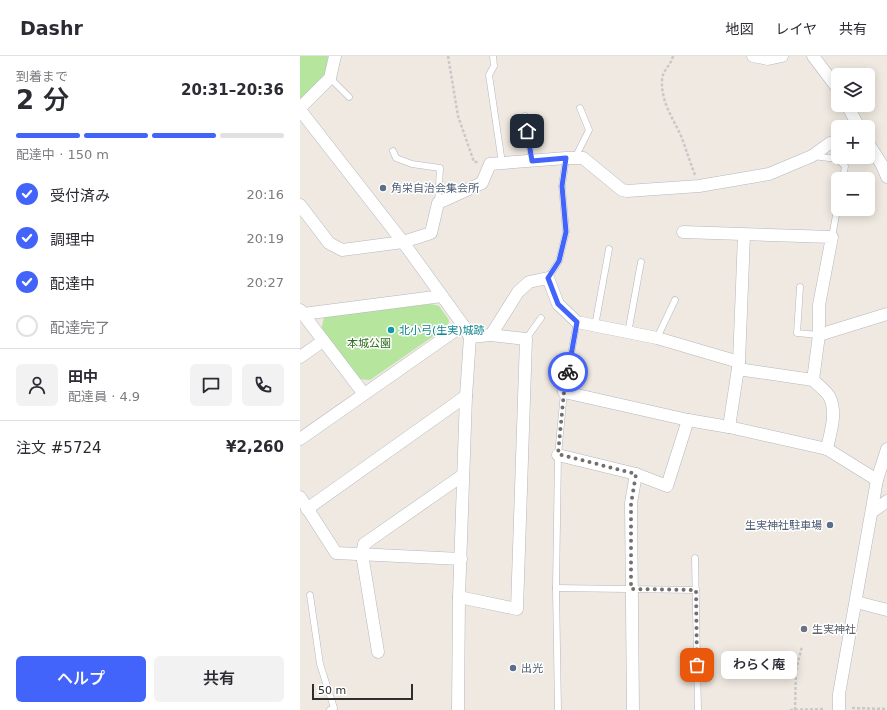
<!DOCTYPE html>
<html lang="ja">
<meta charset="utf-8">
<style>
:root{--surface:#fff;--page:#f2f2f3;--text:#2b2b33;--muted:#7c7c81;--line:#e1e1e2;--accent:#4264fb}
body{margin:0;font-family:"DejaVu Sans","Noto Sans JP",sans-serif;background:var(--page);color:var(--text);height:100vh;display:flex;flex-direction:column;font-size:15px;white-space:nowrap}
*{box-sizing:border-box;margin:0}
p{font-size:13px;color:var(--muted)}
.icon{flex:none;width:22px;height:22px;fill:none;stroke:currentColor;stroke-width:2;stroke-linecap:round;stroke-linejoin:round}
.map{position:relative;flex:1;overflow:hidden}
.panel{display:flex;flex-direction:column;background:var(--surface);width:300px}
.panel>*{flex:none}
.tools{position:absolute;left:531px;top:12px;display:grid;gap:8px}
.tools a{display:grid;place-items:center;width:44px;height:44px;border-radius:6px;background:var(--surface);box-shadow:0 2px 10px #0003;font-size:20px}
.scale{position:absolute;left:12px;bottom:10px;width:101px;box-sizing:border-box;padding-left:4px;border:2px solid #2e2e2e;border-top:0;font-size:11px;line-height:14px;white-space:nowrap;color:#2e2e2e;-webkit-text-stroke:3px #fff;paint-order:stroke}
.pin{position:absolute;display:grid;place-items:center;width:34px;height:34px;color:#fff;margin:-17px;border-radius:8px;box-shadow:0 2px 6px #0006}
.courier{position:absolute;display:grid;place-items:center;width:40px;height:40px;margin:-20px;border:3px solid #4264fb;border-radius:50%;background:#fff;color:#222;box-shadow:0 1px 5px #0007}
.bubble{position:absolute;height:28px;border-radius:6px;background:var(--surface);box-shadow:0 2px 10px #0003;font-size:13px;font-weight:600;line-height:28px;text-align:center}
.summary em{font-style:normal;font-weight:600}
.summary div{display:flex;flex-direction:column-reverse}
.summary{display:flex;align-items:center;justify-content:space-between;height:68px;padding:0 16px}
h1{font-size:26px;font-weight:600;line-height:30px}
.bar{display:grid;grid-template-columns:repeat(4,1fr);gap:6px 4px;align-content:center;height:48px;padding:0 16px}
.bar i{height:5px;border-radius:3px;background:var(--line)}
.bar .current{background:var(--accent)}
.bar p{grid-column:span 4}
.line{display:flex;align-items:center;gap:10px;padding:0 16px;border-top:1px solid var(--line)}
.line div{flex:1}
.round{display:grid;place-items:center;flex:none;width:42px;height:42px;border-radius:6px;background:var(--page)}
ol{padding:0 16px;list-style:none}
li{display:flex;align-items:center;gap:12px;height:44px}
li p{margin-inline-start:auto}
li .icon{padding:4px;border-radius:50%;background:var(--accent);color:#fff;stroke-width:4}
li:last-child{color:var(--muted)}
li i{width:22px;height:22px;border:2px solid var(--line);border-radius:50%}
.primary-button{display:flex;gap:8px;margin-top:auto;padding:8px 16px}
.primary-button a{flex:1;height:46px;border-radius:6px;background:var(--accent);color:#fff;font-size:16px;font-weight:600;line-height:46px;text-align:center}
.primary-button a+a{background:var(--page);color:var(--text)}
header{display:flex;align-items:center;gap:24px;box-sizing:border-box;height:56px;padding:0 20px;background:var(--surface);border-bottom:1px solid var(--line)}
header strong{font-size:19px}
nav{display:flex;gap:22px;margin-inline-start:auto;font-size:14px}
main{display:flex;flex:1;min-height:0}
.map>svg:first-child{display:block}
.green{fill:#b6e59e}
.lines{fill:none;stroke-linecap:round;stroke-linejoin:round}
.lane-casing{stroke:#b4b7c1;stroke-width:7}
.street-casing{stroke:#b4b7c1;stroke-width:13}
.path{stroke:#c9c9c9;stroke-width:2.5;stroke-dasharray:3 2;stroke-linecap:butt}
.lane{stroke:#fff;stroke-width:6}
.street{stroke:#fff;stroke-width:12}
.done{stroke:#726f6d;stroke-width:4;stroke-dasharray:0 7.2}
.route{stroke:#4264fb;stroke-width:5}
.service-dot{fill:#5c6f8a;stroke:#fff;stroke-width:1.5}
.culture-dot{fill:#0f9aa8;stroke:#fff;stroke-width:1.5}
.worship-dot{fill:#6b7280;stroke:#fff;stroke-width:1.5}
.labels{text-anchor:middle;stroke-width:3;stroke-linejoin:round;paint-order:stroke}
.service-label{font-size:11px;fill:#4e5e75;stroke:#fff;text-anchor:start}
.culture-label{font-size:11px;fill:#0d838f;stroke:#fff;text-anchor:start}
.park-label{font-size:11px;fill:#2c6e1b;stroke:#fff}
.worship-label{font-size:11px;fill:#5b616d;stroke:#fff;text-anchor:start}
</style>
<header>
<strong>Dashr</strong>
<nav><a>地図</a><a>レイヤ</a><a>共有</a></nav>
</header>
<main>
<section class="panel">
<div class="summary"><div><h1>2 分</h1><p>到着まで</p></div><em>20:31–20:36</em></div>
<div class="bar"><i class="current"></i><i class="current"></i><i class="current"></i><i></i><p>配達中 · 150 m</p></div>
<ol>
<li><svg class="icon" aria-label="check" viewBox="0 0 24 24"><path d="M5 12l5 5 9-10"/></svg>受付済み<p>20:16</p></li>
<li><svg class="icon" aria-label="check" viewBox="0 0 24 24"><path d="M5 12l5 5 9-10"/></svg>調理中<p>20:19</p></li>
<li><svg class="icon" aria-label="check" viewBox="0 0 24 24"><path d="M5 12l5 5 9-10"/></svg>配達中<p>20:27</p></li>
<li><i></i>配達完了</li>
</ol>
<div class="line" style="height:72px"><a class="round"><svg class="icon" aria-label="person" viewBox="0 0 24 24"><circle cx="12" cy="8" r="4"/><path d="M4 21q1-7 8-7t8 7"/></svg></a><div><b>田中</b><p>配達員 · 4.9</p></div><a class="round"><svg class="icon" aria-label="chat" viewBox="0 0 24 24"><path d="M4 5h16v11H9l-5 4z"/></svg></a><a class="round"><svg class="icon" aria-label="phone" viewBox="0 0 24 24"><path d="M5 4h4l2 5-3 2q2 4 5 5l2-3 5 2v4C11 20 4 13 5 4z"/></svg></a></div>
<div class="line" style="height:52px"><div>注文 #5724</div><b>¥2,260</b></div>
<div class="primary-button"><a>ヘルプ</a><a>共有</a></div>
</section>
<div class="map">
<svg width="587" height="654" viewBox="0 0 587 654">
<rect width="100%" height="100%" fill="#efe9e1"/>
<!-- green -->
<g class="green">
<path d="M0,0H28L26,18L0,43Z"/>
<path d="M131,248L139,250L149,264L148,270L70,324L58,323L21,275L24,261Z"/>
</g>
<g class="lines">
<!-- lane casing -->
<g class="lane-casing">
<g id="lane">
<path d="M193,0L194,10L189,19L202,107"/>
<path d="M30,22L49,41"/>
<path d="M225,60L232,105"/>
<path d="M93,95L96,102L112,108L140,112L138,147"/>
<path d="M513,100L537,103L545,110L543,123"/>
<path d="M275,102L289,74L280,52"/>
<path d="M532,181L538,148"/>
<path d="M248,222L259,205L266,176L262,130L266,102"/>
<path d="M500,231L497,277L519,279"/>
<path d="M295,270L309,193"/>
<path d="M328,277L341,206"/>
<path d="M357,282L375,244"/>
<path d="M226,283L241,262"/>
<path d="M395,502L398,654"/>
<path d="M256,532L396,534"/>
<path d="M10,539L20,608L34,652L30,654"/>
<path d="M258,654L256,532L258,399L264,336L277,266"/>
</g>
</g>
<!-- street casing -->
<g class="street-casing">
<g id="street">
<path d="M453,0L468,3L482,0"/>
<path d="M513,0L538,33"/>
<path d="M547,49L559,71"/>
<path d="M0,52L30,22L35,0"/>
<path d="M0,54L103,186L163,269L170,281L166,340L159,541L158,654"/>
<path d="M568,87L582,109L587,121"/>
<path d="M0,149L29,187L42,194L103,186L131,177L138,147L182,127L190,108L266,102H283L322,134L327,135L399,130L469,118L512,100L530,87L538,85"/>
<path d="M383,176L532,181L519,249V279L513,324L438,313"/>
<path d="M0,254L64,338"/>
<path d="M3,258L142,240"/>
<path d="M191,279L218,236L229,226L248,222L258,248L277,266L357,282L439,306"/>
<path d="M519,279L587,258"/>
<path d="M0,301L23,285"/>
<path d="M513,324C518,329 525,334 529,340C538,356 530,377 527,393"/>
<path d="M264,336L388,364L429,371L527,393L577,424"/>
<path d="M429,371L439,306L444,179"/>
<path d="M0,383L163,269"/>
<path d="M258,399L336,418"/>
<path d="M0,441L36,497L161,503"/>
<path d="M7,453L166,340"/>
<path d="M572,456L587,445"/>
<path d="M159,541L217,553L226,283L191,279L170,281"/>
<path d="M556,546L587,554"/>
<path d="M78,596L62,498L64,488L163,419"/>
<path d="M333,654L331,447L336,418L367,430L388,364"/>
<path d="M539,654V638L577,424L587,393"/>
</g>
</g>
<!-- path -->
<g class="path">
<path d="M148,0L158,60L174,106H178"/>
<path d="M373,0C371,10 362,14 362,25C361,46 373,62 381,80C386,93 390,106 395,119"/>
<path d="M552,652L587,653"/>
<path d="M490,654L524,653"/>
<path d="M495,654L496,615L502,590"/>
</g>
<!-- lane -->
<use href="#lane" class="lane"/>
<!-- street -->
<use href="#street" class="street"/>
</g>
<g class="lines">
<!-- done -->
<path class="done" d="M268,316L264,336L258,398L336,418L331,448V533L396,534L397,609"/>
<!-- route -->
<path class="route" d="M227,75L232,105L266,102L262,130L266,176L259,205L248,222L258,248L277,266L268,316"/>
</g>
<!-- markers -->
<g class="service-dot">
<circle cx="83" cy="132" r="4"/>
<circle cx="530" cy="469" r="4"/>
<circle cx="213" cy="612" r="4"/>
</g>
<circle class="culture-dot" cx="91" cy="274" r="4"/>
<circle class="worship-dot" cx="504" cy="573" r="4"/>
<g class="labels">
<!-- service labels -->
<g class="service-label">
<text x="91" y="136">角栄自治会集会所</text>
<text x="522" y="473" text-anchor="end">生実神社駐車場</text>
<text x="221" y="616">出光</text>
</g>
<!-- culture labels -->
<g class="culture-label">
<text x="99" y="278">北小弓(生実)城跡</text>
</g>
<!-- park labels -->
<g class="park-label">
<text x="69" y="291">本城公園</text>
</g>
<!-- worship labels -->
<g class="worship-label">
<text x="512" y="577">生実神社</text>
</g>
</g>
</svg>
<div class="tools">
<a><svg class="icon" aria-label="layers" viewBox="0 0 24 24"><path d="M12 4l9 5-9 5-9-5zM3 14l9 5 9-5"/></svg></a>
<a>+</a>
<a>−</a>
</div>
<div class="scale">50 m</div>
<div class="pin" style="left:397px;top:609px;background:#ea580c"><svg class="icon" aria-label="bag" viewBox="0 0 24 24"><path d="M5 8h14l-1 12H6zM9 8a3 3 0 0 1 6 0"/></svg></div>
<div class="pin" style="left:227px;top:75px;background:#1f2937"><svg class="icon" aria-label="home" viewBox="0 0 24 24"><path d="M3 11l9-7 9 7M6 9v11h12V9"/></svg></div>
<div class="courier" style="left:268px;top:316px"><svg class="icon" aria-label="bike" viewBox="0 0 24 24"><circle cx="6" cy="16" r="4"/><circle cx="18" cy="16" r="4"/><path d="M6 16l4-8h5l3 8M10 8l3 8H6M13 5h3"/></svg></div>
<div class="bubble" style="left:421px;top:595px;width:76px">わらく庵</div>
</div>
</main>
